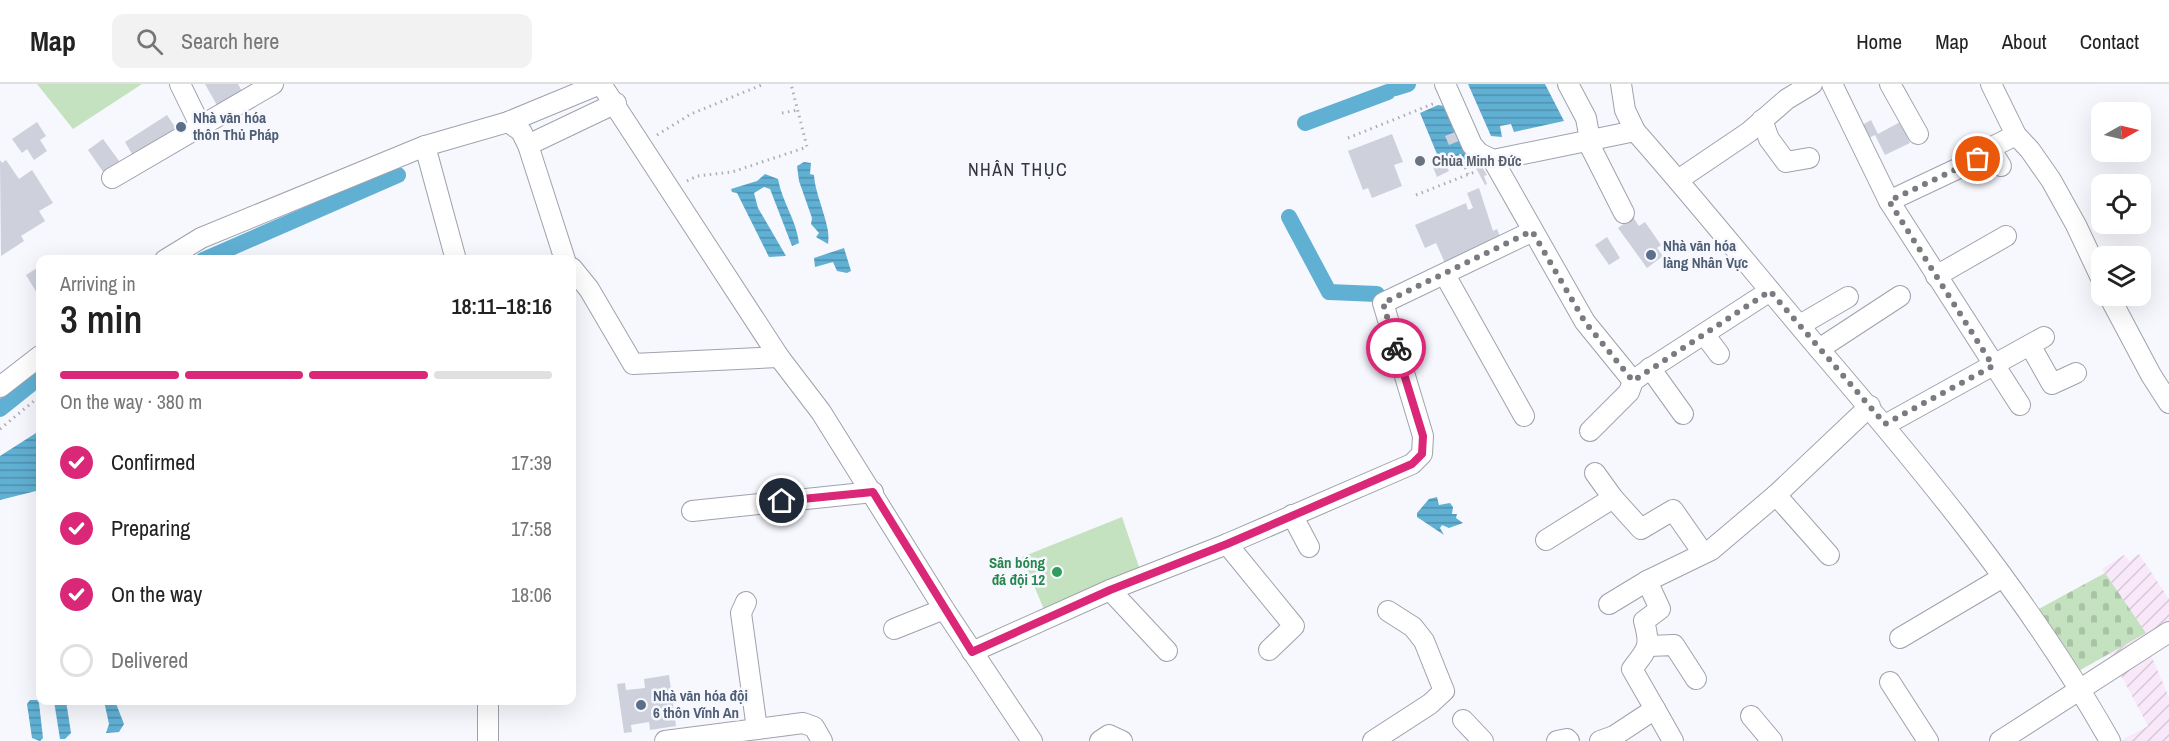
<!DOCTYPE html>
<meta charset="utf-8">
<style>
:root{--surface:#fff;--page:#f2f2f2;--text:#222;--muted:#767676;--line:#e0e0e0;--accent:#db2777}
body{margin:0;font-family:"Archivo Narrow",sans-serif;background:var(--page);color:var(--text);height:100vh;display:flex;flex-direction:column;font-size:22px;white-space:nowrap}
*{box-sizing:border-box;margin:0}
p{font-size:20px;color:var(--muted)}
.icon{flex:none;width:33px;height:33px;fill:none;stroke:currentColor;stroke-width:2;stroke-linecap:round;stroke-linejoin:round}
.map{position:relative;flex:1;overflow:hidden}
.side{position:absolute;left:36px;top:171px;width:540px;height:450px;display:flex;flex-direction:column;background:var(--surface);border-radius:12px;box-shadow:0 6px 24px #0002}
.side>*{flex:none}
.needle{width:39px;rotate:82deg}
.fabs{position:absolute;left:2091px;top:18px;display:grid;gap:12px}
.fabs a{display:grid;place-items:center;width:60px;height:60px;border-radius:12px;background:var(--surface);box-shadow:0 6px 24px #0002;font-size:30px}
.pin{position:absolute;display:grid;place-items:center;width:51px;height:51px;color:#fff;margin:-26px;border:3px solid #fff;border-radius:50%;box-shadow:0 2px 6px #0007}
.courier{position:absolute;display:grid;place-items:center;width:60px;height:60px;margin:-30px;border:4px solid #db2777;border-radius:50%;background:#fff;color:#222;box-shadow:0 2px 8px #0007}
.summary em{font-style:normal;font-weight:600}
.summary div{display:flex;flex-direction:column-reverse}
.summary{display:flex;align-items:center;justify-content:space-between;height:102px;padding:0 24px}
h1{font-size:39px;font-weight:600;line-height:45px}
.bar{display:grid;grid-template-columns:repeat(4,1fr);gap:9px 6px;align-content:center;height:72px;padding:0 24px}
.bar i{height:8px;border-radius:4px;background:var(--line)}
.bar .current{background:var(--accent)}
.bar p{grid-column:span 4}
ol{padding:0 24px;list-style:none}
li{display:flex;align-items:center;gap:18px;height:66px}
li p{margin-inline-start:auto}
li .icon{padding:6px;border-radius:50%;background:var(--accent);color:#fff;stroke-width:4}
li:last-child{color:var(--muted)}
li i{width:33px;height:33px;border:3px solid var(--line);border-radius:50%}
header{display:flex;align-items:center;gap:36px;box-sizing:border-box;height:84px;padding:0 30px;background:var(--surface);border-bottom:2px solid var(--line)}
header strong{font-size:28px}
nav{display:flex;gap:33px;margin-inline-start:auto;font-size:21px}
.search{width:420px;height:54px;background:var(--page);display:flex;align-items:center;gap:15px;box-sizing:border-box;padding:0 21px;border-radius:12px;color:var(--muted);font-size:22px}
.map>svg:first-child{display:block}
.industrial{fill:url(#industrial-furrows)}
.cemetery{fill:url(#cemetery-stones)}
.garden{fill:#c4e2bf}
.water{fill:url(#water-rules)}
.lines{fill:none;stroke-linecap:round;stroke-linejoin:round}
.canal{stroke:#60b0d4;stroke-width:16}
.building{fill:#ced1db}
.minor-casing{stroke:#9fa2ac;stroke-width:22}
.path{stroke:#acaeb3;stroke-width:3;stroke-dasharray:1.5 4.5;stroke-linecap:butt}
.minor{stroke:#fff;stroke-width:20}
.done{stroke:#797b80;stroke-width:6;stroke-dasharray:0 10.8}
.route{stroke:#db2777;stroke-width:8}
.service-dot{fill:#5c6f8a;stroke:#f6f8fe;stroke-width:2}
.worship-dot{fill:#6b7280;stroke:#f6f8fe;stroke-width:2}
.leisure-dot{fill:#2e9e5b;stroke:#f6f8fe;stroke-width:2}
.labels{text-anchor:middle;stroke-width:5;stroke-linejoin:round;paint-order:stroke}
.service-label{font-size:15px;font-weight:bold;fill:#4e5e75;stroke:#f6f8fe;text-anchor:start}
.worship-label{font-size:15px;font-weight:bold;fill:#5b616d;stroke:#f6f8fe;text-anchor:start}
.leisure-label{font-size:15px;font-weight:bold;fill:#27864d;stroke:#f6f8fe;text-anchor:end}
.quarter-label{font-size:18px;letter-spacing:1.5px;fill:#33353d;stroke:#f6f8fe}
</style>
<header>
<strong>Map</strong>
<div class="search"><svg class="icon" aria-label="search" viewBox="0 0 24 24"><circle cx="10" cy="10" r="6"/><path d="M15 15l6 6"/></svg>Search here</div>
<nav><a>Home</a><a>Map</a><a>About</a><a>Contact</a></nav>
</header>
<div class="map">
<svg width="2169" height="657" viewBox="0 0 2169 657">
<defs>
<pattern id="industrial-furrows" width="10" height="10" patternUnits="userSpaceOnUse" patternTransform="scale(1.5)"><rect width="10" height="10" fill="#f9e8fa"/><path d="M-1 1l2-2M0 10L10 0M9 11l2-2" fill="none" stroke="#d6c8d7"/></pattern>
<pattern id="cemetery-stones" width="16" height="16" patternUnits="userSpaceOnUse" patternTransform="scale(1.5)"><rect width="16" height="16" fill="#c4e2bf"/><path d="M2 7V4a2 2 0 0 1 4 0v3zM10 15v-3a2 2 0 0 1 4 0v3z" fill="#a9c3a5"/></pattern>
<pattern id="water-rules" width="6" height="5" patternUnits="userSpaceOnUse" patternTransform="scale(1.5)"><rect width="6" height="5" fill="#60b0d4"/><path d="M0 2.5h6" fill="none" stroke="#5090ad"/></pattern>
</defs>
<rect width="100%" height="100%" fill="#f6f8fe"/>
<!-- industrial -->
<path class="industrial" d="M2139,470L2169,515V548L2147,562L2169,613V657H2120L2148,642L2109,569L2145,549L2102,485L2124,471L2129,477Z"/>
<!-- cemetery -->
<path class="cemetery" d="M2105,489L2146,549L2075,589L2035,527Z"/>
<!-- garden -->
<g class="garden">
<path d="M37,0H142L73,45Z"/>
<path d="M1122,433L1140,486L1045,528L1022,473Z"/>
</g>
<!-- water -->
<g class="water">
<path d="M1468,0H1545L1564,37L1514,48L1511,40L1500,42L1502,53L1491,52Z"/>
<path d="M1438,21L1450,23L1472,73L1464,76L1461,70H1459L1462,78L1449,72L1439,75L1420,29Z"/>
<path d="M804,78L811,79L810,90L814,91C815,112 832,143 828,160L816,153L819,149L811,140L812,134L799,97L797,82Z"/>
<path d="M765,90L778,95C782,118 796,135 799,159L792,162L770,105L764,103L754,109L758,124L786,172L769,173L737,109L732,108L731,105L757,97Z"/>
<path d="M844,164L851,187L847,189L837,187L833,178L815,183L814,174Z"/>
<path d="M36,349H40V406L0,416V372Z"/>
<path d="M1437,413L1439,421L1450,419L1453,423L1452,430H1457L1456,434L1463,439L1449,444L1442,441L1440,444L1444,451L1417,433V429L1429,415Z"/>
<path d="M30,616H37L39,619L43,654L40,657L32,654L27,620Z"/>
<path d="M54,617H66L71,649L65,655H60Z"/>
<path d="M104,617H115L124,640L119,648L106,649L109,640Z"/>
</g>
<g class="lines">
<!-- canal -->
<g class="canal">
<path d="M1395,4L1408,0"/>
<path d="M1305,39L1388,8"/>
<path d="M1289,133L1329,208L1377,210"/>
<path d="M203,176L398,91"/>
<path d="M0,325L40,293"/>
</g>
</g>
<!-- building -->
<g class="building">
<path d="M205,0H238L243,9L218,23Z"/>
<path d="M167,31L179,49L136,77L125,58Z"/>
<path d="M1871,36L1878,50L1900,38L1910,59L1885,71L1875,51L1865,56L1859,43Z"/>
<path d="M37,38L46,52L40,56L47,67L34,76L27,65L22,69L12,55Z"/>
<path d="M1455,48L1459,57L1449,61L1445,52Z"/>
<path d="M1392,50L1403,78L1394,81L1402,102L1372,114L1368,104L1363,106L1348,67Z"/>
<path d="M103,55L122,81L106,92L88,66Z"/>
<path d="M0,76L2,79L6,76L19,95L32,86L53,119L39,127L45,137L21,152L24,157L1,172Z"/>
<path d="M1444,76L1449,87L1437,93L1432,81Z"/>
<path d="M1478,76L1487,91L1484,92L1487,100L1485,101L1476,84L1475,78Z"/>
<path d="M1479,104L1493,147L1497,145L1501,155L1445,179L1436,159L1425,164L1415,141L1466,119L1468,126L1473,124L1467,109Z"/>
<path d="M1633,133L1639,142L1645,138L1661,161L1657,164L1663,172L1647,184L1618,144Z"/>
<path d="M1607,153L1620,174L1609,181L1595,161Z"/>
<path d="M40,182V214L26,191Z"/>
<path d="M669,591L676,642L650,646L649,638L631,641L632,648L624,649L617,600L625,599L626,606L645,604L644,595Z"/>
</g>
<g class="lines">
<!-- minor casing -->
<g class="minor-casing">
<g id="minor">
<path d="M180,0L201,43"/>
<path d="M601,0L779,273L821,328L944,525L1032,657"/>
<path d="M1445,0L1472,61L1479,69L1493,76L1585,238L1633,297"/>
<path d="M1568,0L1586,34L1590,56"/>
<path d="M1621,0L1625,26L1635,47C1696,116 1754,188 1813,258C1921,384 2029,513 2110,657"/>
<path d="M1832,0L1889,117L2020,321"/>
<path d="M1890,0L1918,50"/>
<path d="M1991,0L2016,51L2030,66L2051,96L2076,141L2102,196"/>
<path d="M1762,36L1769,55L1786,78L1809,74"/>
<path d="M508,38L521,47L528,61L565,176"/>
<path d="M1587,56L1624,129"/>
<path d="M528,61L616,19"/>
<path d="M425,62L456,176"/>
<path d="M1990,64L2001,82"/>
<path d="M1493,76L1635,47"/>
<path d="M112,94L273,0"/>
<path d="M1678,96L1749,48L1787,15L1812,0"/>
<path d="M1889,117L1978,75L1990,64L2016,51"/>
<path d="M165,176L201,154L425,62L508,38L600,0"/>
<path d="M572,184L589,205L633,280L779,273"/>
<path d="M1445,191L1524,332"/>
<path d="M1936,192L2006,152"/>
<path d="M2109,212L2151,291L2169,319"/>
<path d="M1800,241L1848,213"/>
<path d="M1704,250L1719,270"/>
<path d="M2030,261L2052,300L2076,289"/>
<path d="M1819,265L1900,212"/>
<path d="M1650,284L1683,330"/>
<path d="M0,303L40,272"/>
<path d="M1885,341L2044,253"/>
<path d="M1590,347L1629,308L1633,297L1648,286L1770,207"/>
<path d="M1595,389L1613,414"/>
<path d="M1776,411L1829,471"/>
<path d="M692,427L873,408"/>
<path d="M1292,431L1309,463"/>
<path d="M1546,456L1613,414L1641,445L1673,426L1703,469"/>
<path d="M1227,460L1294,542L1269,566"/>
<path d="M1110,506L1167,567"/>
<path d="M746,518L741,529L757,645"/>
<path d="M1609,520L1647,497"/>
<path d="M894,545L944,525"/>
<path d="M1900,554L2003,493"/>
<path d="M1649,562L1674,561L1696,595"/>
<path d="M972,568L1110,506L1227,460L1412,380L1422,370L1423,352L1383,219L1531,148"/>
<path d="M1890,598L1928,657"/>
<path d="M488,616V657"/>
<path d="M1655,625L1673,657"/>
<path d="M1751,632L1772,657"/>
<path d="M1463,636L1483,657"/>
<path d="M665,657L803,639L814,643L822,657"/>
<path d="M1100,657L1109,651L1122,657"/>
<path d="M1373,657L1430,620L1444,607L1424,557L1413,543L1388,527"/>
<path d="M1557,657L1567,655L1569,657"/>
<path d="M1600,657L1614,652L1655,625L1632,585C1648,564 1651,563 1644,537L1660,525L1647,497L1711,466L1776,411L1870,322"/>
<path d="M2000,657L2169,548"/>
</g>
</g>
<!-- path -->
<g class="path">
<path d="M782,29L798,26"/>
<path d="M657,51L691,30L764,0"/>
<path d="M1348,54L1435,19"/>
<path d="M1463,78L1468,90"/>
<path d="M687,97L697,92L732,88L807,63L791,0"/>
<path d="M1416,111L1477,87"/>
<path d="M0,345L40,312"/>
</g>
<!-- minor -->
<use href="#minor" class="minor"/>
</g>
<g class="lines">
<!-- done -->
<path class="done" d="M1396,264L1383,219L1532,147L1585,238L1633,297L1770,207L1885,340L1993,282L1889,117L1978,75"/>
<!-- route -->
<path class="route" d="M782,417L873,408L972,568L1110,506L1227,460L1412,380L1422,370L1423,352L1396,264"/>
</g>
<!-- markers -->
<g class="service-dot">
<circle cx="181" cy="43" r="6"/>
<circle cx="1651" cy="171" r="6"/>
<circle cx="641" cy="621" r="6"/>
</g>
<circle class="worship-dot" cx="1420" cy="77" r="6"/>
<circle class="leisure-dot" cx="1057" cy="488" r="6"/>
<g class="labels">
<!-- service labels -->
<g class="service-label">
<text x="193" y="39">Nhà văn hóa<tspan x="193" dy="17">thôn Thủ Pháp</tspan></text>
<text x="1663" y="167">Nhà văn hóa<tspan x="1663" dy="17">làng Nhân Vực</tspan></text>
<text x="653" y="617">Nhà văn hóa đội<tspan x="653" dy="17">6 thôn Vĩnh An</tspan></text>
</g>
<!-- worship labels -->
<g class="worship-label">
<text x="1432" y="82">Chùa Minh Đức</text>
</g>
<!-- leisure labels -->
<g class="leisure-label">
<text x="1045" y="484">Sân bóng<tspan x="1045" dy="17">đá đội 12</tspan></text>
</g>
<!-- quarter labels -->
<g class="quarter-label">
<text x="1018" y="92">NHÂN THỤC</text>
</g>
</g>
</svg>
<div class="fabs">
<a><svg class="needle" viewBox="-14 -14 28 28"><path d="M0-13l5 13h-10z" fill="#e53935"/><path d="M0 13l5-13h-10z" fill="#767676"/></svg></a>
<a><svg class="icon" aria-label="locate" viewBox="0 0 24 24"><circle cx="12" cy="12" r="6"/><path d="M12 2v4M12 18v4M2 12h4M18 12h4"/></svg></a>
<a><svg class="icon" aria-label="layers" viewBox="0 0 24 24"><path d="M12 4l9 5-9 5-9-5zM3 14l9 5 9-5"/></svg></a>
</div>
<div class="pin" style="left:1978px;top:75px;background:#ea580c"><svg class="icon" aria-label="bag" viewBox="0 0 24 24"><path d="M5 8h14l-1 12H6zM9 8a3 3 0 0 1 6 0"/></svg></div>
<div class="pin" style="left:782px;top:417px;background:#1f2937"><svg class="icon" aria-label="home" viewBox="0 0 24 24"><path d="M3 11l9-7 9 7M6 9v11h12V9"/></svg></div>
<div class="courier" style="left:1396px;top:264px"><svg class="icon" aria-label="bike" viewBox="0 0 24 24"><circle cx="6" cy="16" r="4"/><circle cx="18" cy="16" r="4"/><path d="M6 16l4-8h5l3 8M10 8l3 8H6M13 5h3"/></svg></div>
<section class="side">
<div class="summary"><div><h1>3 min</h1><p>Arriving in</p></div><em>18:11–18:16</em></div>
<div class="bar"><i class="current"></i><i class="current"></i><i class="current"></i><i></i><p>On the way · 380 m</p></div>
<ol>
<li><svg class="icon" aria-label="check" viewBox="0 0 24 24"><path d="M5 12l5 5 9-10"/></svg>Confirmed<p>17:39</p></li>
<li><svg class="icon" aria-label="check" viewBox="0 0 24 24"><path d="M5 12l5 5 9-10"/></svg>Preparing<p>17:58</p></li>
<li><svg class="icon" aria-label="check" viewBox="0 0 24 24"><path d="M5 12l5 5 9-10"/></svg>On the way<p>18:06</p></li>
<li><i></i>Delivered</li>
</ol>
</section>
</div>
